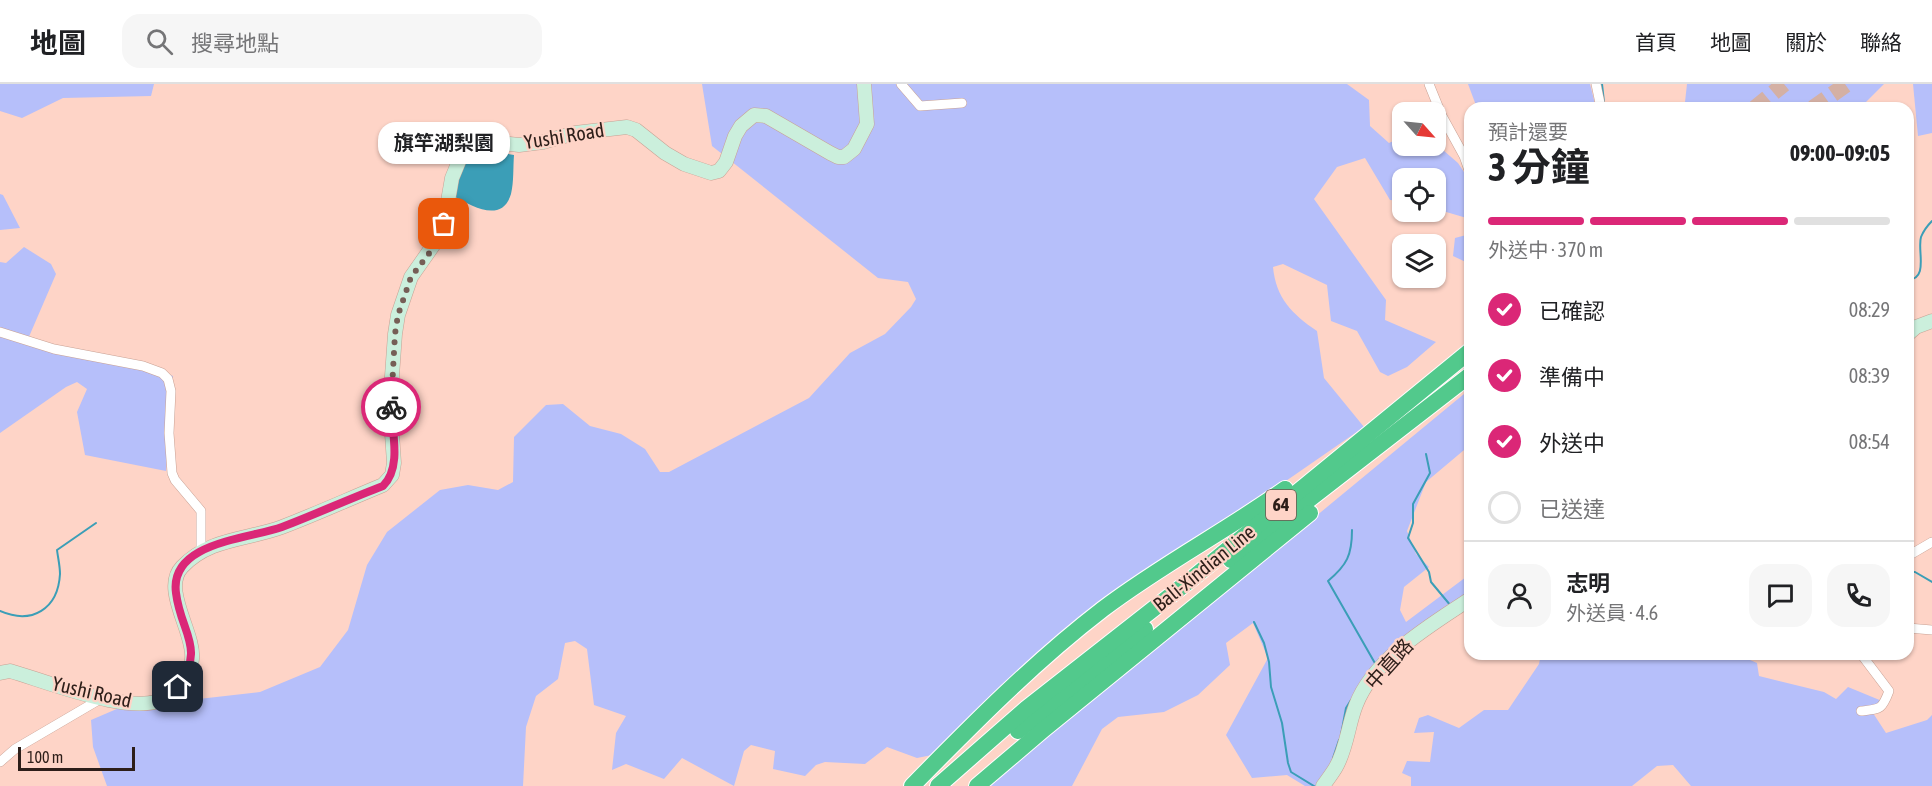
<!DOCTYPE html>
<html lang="zh-TW">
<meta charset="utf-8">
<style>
:root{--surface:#fff;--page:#f6f6f6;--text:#202124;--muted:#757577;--line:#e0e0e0;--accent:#db2777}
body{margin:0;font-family:"Asap Condensed","Noto Sans TC",sans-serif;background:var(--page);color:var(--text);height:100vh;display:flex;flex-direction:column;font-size:22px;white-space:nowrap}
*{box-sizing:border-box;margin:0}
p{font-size:20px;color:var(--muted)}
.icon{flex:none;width:33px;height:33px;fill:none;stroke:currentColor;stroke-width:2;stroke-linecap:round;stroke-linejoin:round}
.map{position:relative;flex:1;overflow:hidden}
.details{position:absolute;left:1464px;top:18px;width:450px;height:558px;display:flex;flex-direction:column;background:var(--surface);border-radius:18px;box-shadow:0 2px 4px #0004}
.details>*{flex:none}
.needle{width:39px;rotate:117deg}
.buttons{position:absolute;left:1392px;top:18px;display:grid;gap:12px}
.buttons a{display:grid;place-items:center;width:54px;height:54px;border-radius:12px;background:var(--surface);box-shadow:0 2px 4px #0004;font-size:30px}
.scale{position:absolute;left:18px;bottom:15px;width:117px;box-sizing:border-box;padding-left:6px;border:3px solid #2d1e19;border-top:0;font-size:16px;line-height:21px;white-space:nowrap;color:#2d1e19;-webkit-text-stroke:4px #fed4c7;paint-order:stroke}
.pin{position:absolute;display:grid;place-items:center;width:51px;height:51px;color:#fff;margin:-26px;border-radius:12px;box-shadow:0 3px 9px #0006}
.courier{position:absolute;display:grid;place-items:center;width:60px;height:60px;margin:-30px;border:4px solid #db2777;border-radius:50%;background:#fff;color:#222;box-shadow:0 2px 8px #0007}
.bubble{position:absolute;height:42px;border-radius:18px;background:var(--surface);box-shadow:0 2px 4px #0004;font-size:20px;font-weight:700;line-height:42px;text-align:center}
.overview em{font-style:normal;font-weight:700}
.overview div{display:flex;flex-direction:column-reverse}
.overview{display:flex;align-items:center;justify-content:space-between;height:102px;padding:0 24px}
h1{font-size:39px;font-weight:700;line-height:45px}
.bar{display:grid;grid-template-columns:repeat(4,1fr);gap:9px 6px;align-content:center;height:72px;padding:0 24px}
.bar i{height:8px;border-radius:4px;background:var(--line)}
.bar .current{background:var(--accent)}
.bar p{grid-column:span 4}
.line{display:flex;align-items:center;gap:15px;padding:0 24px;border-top:2px solid var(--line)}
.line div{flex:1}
.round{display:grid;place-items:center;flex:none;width:63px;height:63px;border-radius:18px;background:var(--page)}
ol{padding:0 24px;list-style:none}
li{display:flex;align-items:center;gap:18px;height:66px}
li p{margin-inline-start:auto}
li .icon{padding:6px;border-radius:50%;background:var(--accent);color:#fff;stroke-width:4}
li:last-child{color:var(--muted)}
li i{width:33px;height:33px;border:3px solid var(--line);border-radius:50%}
header{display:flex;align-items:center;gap:36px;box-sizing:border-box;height:84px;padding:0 30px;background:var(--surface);border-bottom:2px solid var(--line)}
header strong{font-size:28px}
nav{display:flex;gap:33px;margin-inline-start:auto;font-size:21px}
.search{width:420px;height:54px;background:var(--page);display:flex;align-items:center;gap:15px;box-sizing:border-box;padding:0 21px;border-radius:18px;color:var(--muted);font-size:22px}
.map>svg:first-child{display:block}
.green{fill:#b6bffa}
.water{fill:#3b9eb7}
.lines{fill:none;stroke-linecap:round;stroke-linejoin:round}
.stream{stroke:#3b9eb7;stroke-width:2}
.highway-tunnel{stroke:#d4b0a4;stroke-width:16;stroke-dasharray:16 8;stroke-linecap:butt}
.street-casing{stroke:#c8a194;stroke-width:10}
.secondary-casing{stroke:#c8a194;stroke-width:15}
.highway-casing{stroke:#fff;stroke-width:18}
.street{stroke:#fff;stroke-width:9}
.secondary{stroke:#cbefdc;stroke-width:14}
.highway{stroke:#52c98c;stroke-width:16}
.done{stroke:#765e56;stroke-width:6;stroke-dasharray:0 10.8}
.route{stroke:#db2777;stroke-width:8}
.labels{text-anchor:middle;stroke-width:4.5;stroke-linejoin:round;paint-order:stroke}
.shield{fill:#fed4c7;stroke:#6c554d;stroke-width:1.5}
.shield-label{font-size:18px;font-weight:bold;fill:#2d1e19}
.street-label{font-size:20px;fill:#2d1e19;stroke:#fed4c7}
</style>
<header>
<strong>地圖</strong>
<div class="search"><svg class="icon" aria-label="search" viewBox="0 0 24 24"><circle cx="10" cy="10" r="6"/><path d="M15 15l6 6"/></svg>搜尋地點</div>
<nav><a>首頁</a><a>地圖</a><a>關於</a><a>聯絡</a></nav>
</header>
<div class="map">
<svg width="1932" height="702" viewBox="0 0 1932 702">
<rect width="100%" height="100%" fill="#fed4c7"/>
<!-- green -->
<g class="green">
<path d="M0,0H154L151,12L63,14L22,34L0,27Z"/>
<path d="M702,0H1347L1369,16L1370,42L1389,59L1402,53V62L1436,60L1458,79L1470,97V135L1436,125V94H1402V117L1390,116L1365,74L1337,83L1314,115L1386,216L1385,236L1436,258L1407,283L1388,292L1380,288L1357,247L1331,237L1327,201L1283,180L1273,183C1276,214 1292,230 1317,247L1324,294L1364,343L1050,560L937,670L917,674L887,663L865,680L825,678L816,681L805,692L773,685L775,667L751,661L744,667L734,702L682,674L664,695L626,680L612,686L616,649L626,632L594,621L587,565L575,557L565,559L558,595L536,612L526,643L523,702H107L93,663L91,636L119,624L260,608L320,583L348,546L367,481L387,448L440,406L468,401L498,406L513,398L514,353L546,321L563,320L590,342L621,350L645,365L660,388H669L809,314L850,269L885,250L911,223L916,215L908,198L878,194L712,62Z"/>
<path d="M1468,0H1590L1596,24H1477Z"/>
<path d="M1687,0H1884L1860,24H1707L1685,18Z"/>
<path d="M1913,0H1932V49L1918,52Z"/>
<path d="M0,110L3,111L20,144L0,146Z"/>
<path d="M1470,150V180L1453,172L1455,154Z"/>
<path d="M24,163L51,180L56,190L28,255L151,283L173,292L166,387L85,371L77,328L87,305L77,298L66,303L0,349V178L6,179Z"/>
<path d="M1470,305V361L1426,398L1407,447L1416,470L1429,483L1404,503L1400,526L1406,538L1470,490V519L1430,544L1379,590L1356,625L1324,702H1305L1287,691L1252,694L1226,651L1268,574L1253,539L1226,559L1230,581L1198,611L1164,628L1118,633L1102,645L1072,702H982L1218,513Z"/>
<path d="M1541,570H1736L1757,579L1759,592L1824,608L1836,615L1848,603L1882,617L1873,629L1886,649L1927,636L1932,631V702H1691L1673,681L1657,682L1632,702H1411V693L1402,689L1407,677L1430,678L1434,648L1414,649L1419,634L1428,631L1459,644L1484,626H1508L1539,580Z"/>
</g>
<!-- water -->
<path class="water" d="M482,65L514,71C513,83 514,98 511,110C502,140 472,122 455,113C455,103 462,77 468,70C472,66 477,66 482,65Z"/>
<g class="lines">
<!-- stream -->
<g class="stream">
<path d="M1602,0L1604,18"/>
<path d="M1908,196C1929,195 1917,166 1921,153C1923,148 1928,141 1932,137"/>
<path d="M1426,370L1430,389L1413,420V439L1408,454L1429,488L1431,498L1451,522"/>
<path d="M1352,446C1352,471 1347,481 1328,497L1376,581"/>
<path d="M1908,488H1915L1932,498"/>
<path d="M0,527C32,541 58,525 60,490C60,482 58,474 57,466L96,439"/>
<path d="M1254,538L1264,559L1269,578L1271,603L1282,639L1288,679L1291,688L1314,702"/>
<path d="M1341,651L1346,624L1351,616"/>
<path d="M1333,674L1339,656"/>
</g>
<!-- highway-tunnel -->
<g class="highway-tunnel">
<path d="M1755,24L1784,0"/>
<path d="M1813,24L1847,0"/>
</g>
<!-- street casing -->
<g class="street-casing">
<g id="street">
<path d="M901,0L920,22L962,19"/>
<path d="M1429,0L1442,32L1464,72L1470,89"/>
<path d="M1596,0L1601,24"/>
<path d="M0,248L54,265L143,282L162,289L168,295L171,307L169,349L172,389L175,396L201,427V468"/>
<path d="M1908,472L1932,458"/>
<path d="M1908,544L1932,546"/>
<path d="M1861,570L1889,607C1882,626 1880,625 1861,627"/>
<path d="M0,678L15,665L102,614"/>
</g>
</g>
<!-- secondary casing -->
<g class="secondary-casing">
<g id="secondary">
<path d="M1908,250L1916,243L1932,237"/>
<path d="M0,589L10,587C43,596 140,636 168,612C179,602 191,590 192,575C195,549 161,505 182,483C209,454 247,456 282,443C316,430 349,415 383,401L392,391L394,379L390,320L395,250L398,231L411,193L439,153L444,140L452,94L464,65L469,59L477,56L519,61L543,58L575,49L627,43L636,46L665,69L684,80L711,89L719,87L726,78L735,52L741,42L754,31L766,32L830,69L838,73H844L854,65L867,40L864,0"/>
<path d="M1323,702C1327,696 1332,690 1336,683C1347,664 1348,641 1356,621C1374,574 1431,541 1470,515"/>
</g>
</g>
<!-- highway casing -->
<g class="highway-casing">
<g id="highway">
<path d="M1231,476L1470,291"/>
<path d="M1018,647L1145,545"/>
<path d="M912,702C973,640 1034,578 1103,525C1161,481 1226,447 1285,405"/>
<path d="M938,702L1027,624L1189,497L1470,267"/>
<path d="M977,702L1043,646L1310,429"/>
</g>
</g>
<!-- street -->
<use href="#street" class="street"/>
<!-- secondary -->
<use href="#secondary" class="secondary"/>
<!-- highway -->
<use href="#highway" class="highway"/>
</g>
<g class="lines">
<!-- done -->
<path class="done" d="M391,323L395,250L398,231L411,193L434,163L444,140"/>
<!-- route -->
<path class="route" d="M178,603C206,563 181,550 176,509C169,458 249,455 282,443C316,430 349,415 383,402C402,383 392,348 391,323"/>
</g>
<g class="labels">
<!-- shield labels -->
<rect class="shield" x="1266" y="406" width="30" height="30" rx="4.5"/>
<g class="shield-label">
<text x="1281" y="427">64</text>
</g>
<!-- street labels -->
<g class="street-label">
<text transform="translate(564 52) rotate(-9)" y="7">Yushi Road</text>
<text transform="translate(1204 484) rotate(-39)" y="7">Bali-Xindian Line</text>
<text transform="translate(1389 580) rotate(-48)" y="7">中直路</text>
<text transform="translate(92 608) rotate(13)" y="7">Yushi Road</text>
</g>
</g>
</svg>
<div class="buttons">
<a><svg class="needle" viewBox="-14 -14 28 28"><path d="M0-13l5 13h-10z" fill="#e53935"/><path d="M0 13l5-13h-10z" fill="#757577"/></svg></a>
<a><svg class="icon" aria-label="locate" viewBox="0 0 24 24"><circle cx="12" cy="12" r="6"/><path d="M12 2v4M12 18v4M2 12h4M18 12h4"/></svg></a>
<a><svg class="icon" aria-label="layers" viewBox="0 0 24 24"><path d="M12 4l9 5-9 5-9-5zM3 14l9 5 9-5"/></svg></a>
</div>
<div class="scale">100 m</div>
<div class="pin" style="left:444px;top:140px;background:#ea580c"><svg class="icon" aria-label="bag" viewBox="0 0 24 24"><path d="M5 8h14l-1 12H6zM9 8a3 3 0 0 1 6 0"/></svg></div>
<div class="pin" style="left:178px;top:603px;background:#1f2937"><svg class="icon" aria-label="home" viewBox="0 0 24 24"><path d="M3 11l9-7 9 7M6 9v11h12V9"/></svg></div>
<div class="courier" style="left:391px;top:323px"><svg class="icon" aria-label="bike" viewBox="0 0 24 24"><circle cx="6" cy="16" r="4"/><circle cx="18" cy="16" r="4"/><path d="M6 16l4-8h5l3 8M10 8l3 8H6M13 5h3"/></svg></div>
<div class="bubble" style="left:378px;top:38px;width:132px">旗竿湖梨園</div>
<section class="details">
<div class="overview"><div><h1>3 分鐘</h1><p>預計還要</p></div><em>09:00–09:05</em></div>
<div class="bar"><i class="current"></i><i class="current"></i><i class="current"></i><i></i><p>外送中 · 370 m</p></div>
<ol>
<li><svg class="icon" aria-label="check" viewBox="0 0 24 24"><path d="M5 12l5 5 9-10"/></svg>已確認<p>08:29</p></li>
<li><svg class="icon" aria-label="check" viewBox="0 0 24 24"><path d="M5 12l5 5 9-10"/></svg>準備中<p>08:39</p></li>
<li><svg class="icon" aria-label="check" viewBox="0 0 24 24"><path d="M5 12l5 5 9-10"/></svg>外送中<p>08:54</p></li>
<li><i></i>已送達</li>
</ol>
<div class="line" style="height:108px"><a class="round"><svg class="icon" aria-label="person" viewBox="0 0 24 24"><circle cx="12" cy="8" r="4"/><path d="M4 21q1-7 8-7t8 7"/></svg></a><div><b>志明</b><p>外送員 · 4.6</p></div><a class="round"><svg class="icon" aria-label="chat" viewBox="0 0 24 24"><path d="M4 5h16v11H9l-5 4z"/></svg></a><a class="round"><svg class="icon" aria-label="phone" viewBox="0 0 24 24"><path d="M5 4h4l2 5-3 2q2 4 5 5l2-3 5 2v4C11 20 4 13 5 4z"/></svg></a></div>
</section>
</div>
